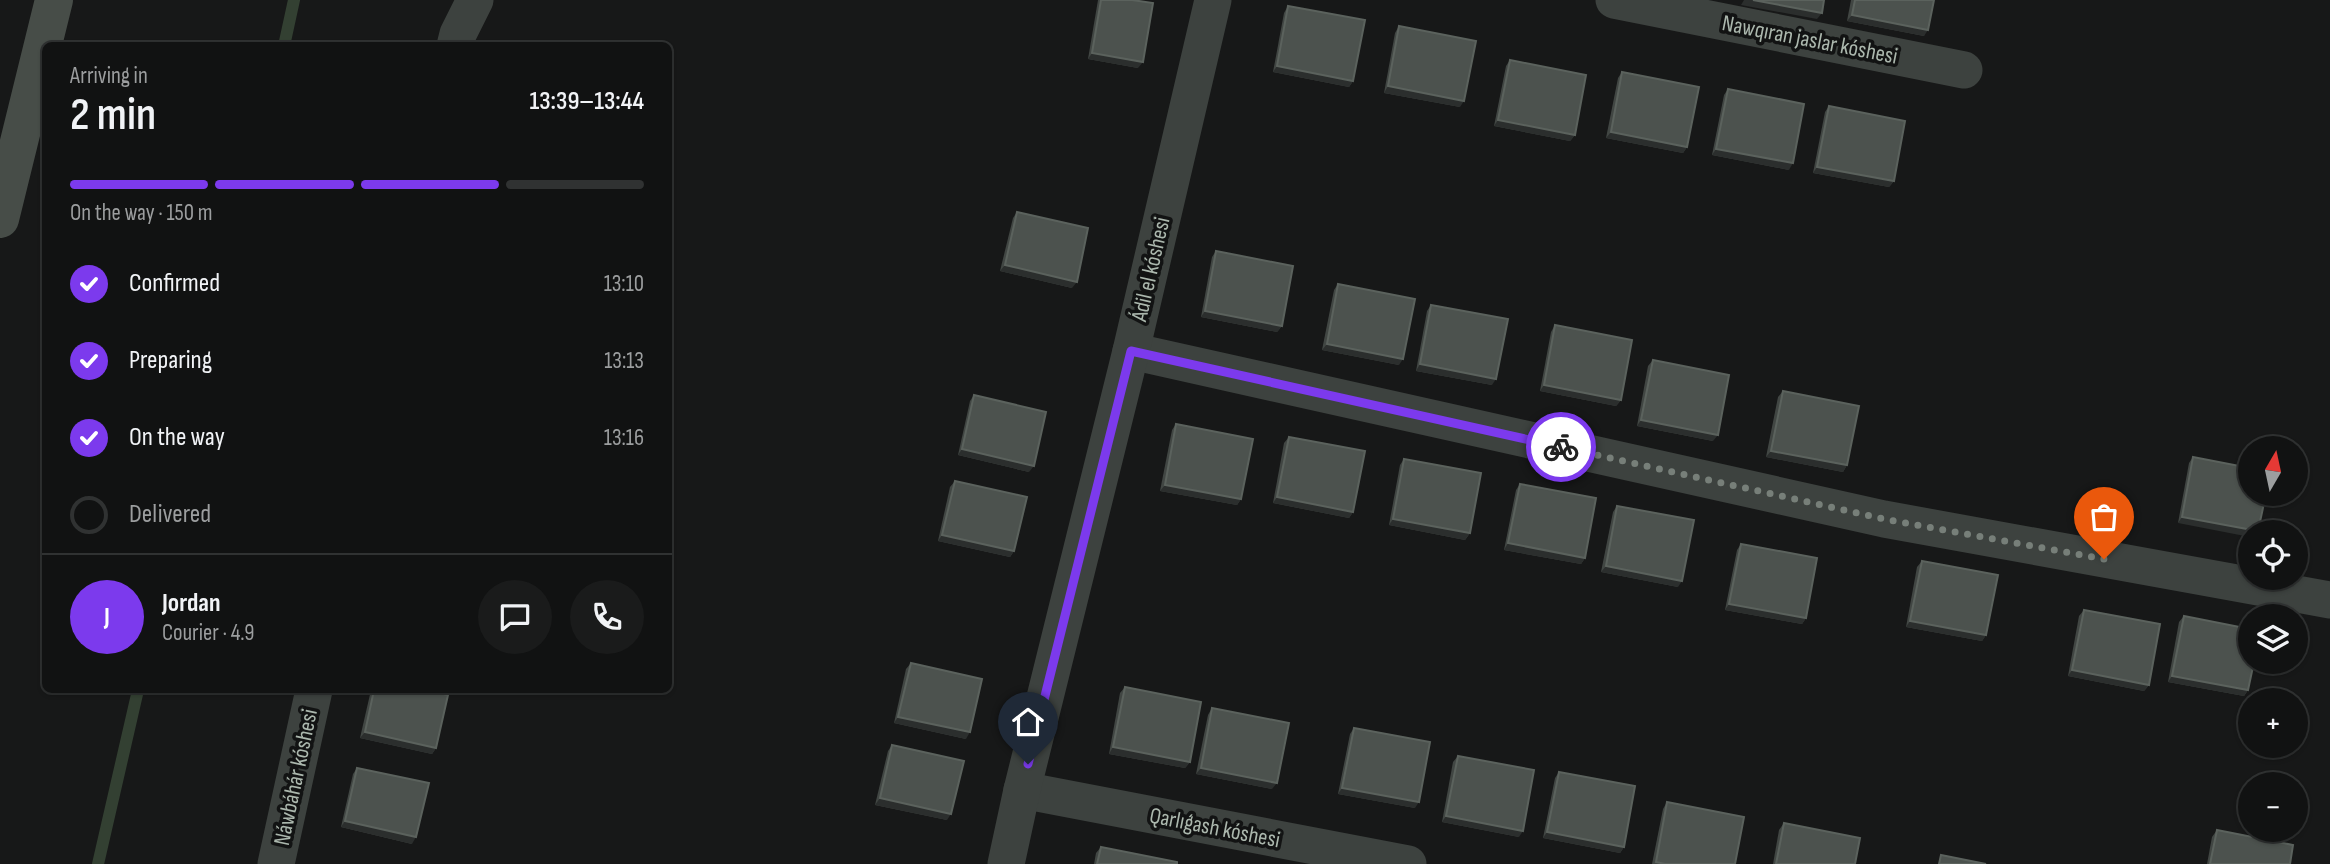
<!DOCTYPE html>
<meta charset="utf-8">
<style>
:root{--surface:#111212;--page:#1a1b1b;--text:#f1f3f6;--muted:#9c9e9f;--line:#303232;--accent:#7c3aed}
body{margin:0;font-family:"Sofia Sans Condensed",sans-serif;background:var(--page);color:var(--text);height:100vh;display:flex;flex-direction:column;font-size:26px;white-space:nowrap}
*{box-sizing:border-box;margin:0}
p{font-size:23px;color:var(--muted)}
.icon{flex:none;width:38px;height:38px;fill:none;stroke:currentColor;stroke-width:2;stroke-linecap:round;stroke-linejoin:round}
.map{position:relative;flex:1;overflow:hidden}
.drawer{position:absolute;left:42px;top:42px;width:630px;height:651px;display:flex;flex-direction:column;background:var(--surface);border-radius:10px;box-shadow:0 2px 5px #0004,0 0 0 2px var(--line)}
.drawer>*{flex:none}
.needle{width:46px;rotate:9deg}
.fabs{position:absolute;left:2238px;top:436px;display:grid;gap:14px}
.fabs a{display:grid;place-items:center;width:70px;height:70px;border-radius:50%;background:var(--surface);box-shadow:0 2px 5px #0004,0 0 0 2px var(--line);font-size:35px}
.pin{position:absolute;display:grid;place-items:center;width:60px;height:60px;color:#fff;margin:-72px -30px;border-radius:50% 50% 50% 0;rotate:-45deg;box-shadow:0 0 7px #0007}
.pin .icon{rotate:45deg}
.courier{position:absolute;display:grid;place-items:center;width:70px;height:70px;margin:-35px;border:5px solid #7c3aed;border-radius:50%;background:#fff;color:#222;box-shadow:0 2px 9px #0007}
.overview em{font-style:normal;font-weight:600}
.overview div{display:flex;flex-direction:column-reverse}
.overview{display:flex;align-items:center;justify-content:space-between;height:119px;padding:0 28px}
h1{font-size:46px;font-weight:600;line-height:52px}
.bar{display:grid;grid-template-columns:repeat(4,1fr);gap:10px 7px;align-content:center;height:84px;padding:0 28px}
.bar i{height:9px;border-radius:5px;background:var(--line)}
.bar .on{background:var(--accent)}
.bar p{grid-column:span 4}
.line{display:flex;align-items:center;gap:18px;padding:0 28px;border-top:2px solid var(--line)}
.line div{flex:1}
.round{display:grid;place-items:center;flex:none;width:74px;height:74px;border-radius:37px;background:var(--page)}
ol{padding:0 28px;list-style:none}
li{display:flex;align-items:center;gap:21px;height:77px}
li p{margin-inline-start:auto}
li .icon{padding:7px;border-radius:50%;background:var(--accent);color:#fff;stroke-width:4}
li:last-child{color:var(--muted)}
li i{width:38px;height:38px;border:4px solid var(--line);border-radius:50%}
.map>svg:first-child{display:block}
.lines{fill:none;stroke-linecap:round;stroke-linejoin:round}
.stream{stroke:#334032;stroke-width:12}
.street{stroke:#3d423f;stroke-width:37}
.secondary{stroke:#474d48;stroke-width:38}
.wall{fill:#414643}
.shaded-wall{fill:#2b2e2d}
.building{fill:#4c524e;stroke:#5b625d;stroke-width:2}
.done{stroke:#777f79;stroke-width:7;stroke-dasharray:0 12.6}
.route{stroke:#7c3aed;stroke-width:9}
.labels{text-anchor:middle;stroke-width:7;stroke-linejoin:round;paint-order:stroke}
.street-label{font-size:23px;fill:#abb7ad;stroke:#121313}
</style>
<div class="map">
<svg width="2330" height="864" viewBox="0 0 2330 864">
<rect width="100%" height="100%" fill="#171818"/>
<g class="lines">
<!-- stream -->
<g class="stream">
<path d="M284,46L294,0"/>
<path d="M98,864L138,690"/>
</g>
<!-- street -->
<g class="street">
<path d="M1614,0L1964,70"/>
<path d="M455,46L458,34L475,0"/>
<path d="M1131,351L1884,519L2330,600"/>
<path d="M1022,790L1408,864"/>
<path d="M276,864L314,690"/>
<path d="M1006,864L1022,790L1131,351L1213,0"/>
</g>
<!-- secondary -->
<path class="secondary" d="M0,219L54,0"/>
</g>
<!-- wall -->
<g class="wall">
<path d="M1098,0H1132L1138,68L1088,59Z"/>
<path d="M1851,0H1934L1924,36L1847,21Z"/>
<path d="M1288,6L1353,81L1349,87L1273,72L1284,13Z"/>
<path d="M1399,26L1460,107L1384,93L1395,33Z"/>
<path d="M1510,60L1575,135L1570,141L1494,126L1506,66Z"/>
<path d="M1622,72L1687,147L1683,153L1606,138L1618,78Z"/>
<path d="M1728,89L1789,170L1712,155L1724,95Z"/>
<path d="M1829,106L1894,181L1889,187L1813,173L1825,112Z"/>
<path d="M1017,212L1072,288L1000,271L1013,218Z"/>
<path d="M1216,251L1282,326L1277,332L1201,317L1212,257Z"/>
<path d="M1338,284L1399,365L1322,350L1334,290Z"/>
<path d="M1431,305L1492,385L1416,371L1427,311Z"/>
<path d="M1555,325L1621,400L1616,406L1540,391L1551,332Z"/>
<path d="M1653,360L1713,441L1637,426L1648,366Z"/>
<path d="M1783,391L1847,465L1843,472L1766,457L1778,397Z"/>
<path d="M974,395L1029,472L958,455L970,401Z"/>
<path d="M1176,424L1241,499L1237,505L1160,491L1172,430Z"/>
<path d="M1289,437L1353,512L1349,518L1273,503L1284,443Z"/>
<path d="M2193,457L2250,468L2178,523L2189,463Z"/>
<path d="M1404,459L1470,533L1465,540L1389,525L1400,465Z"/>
<path d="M955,481L1014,551L1010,557L938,541L950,487Z"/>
<path d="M1520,484L1585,558L1581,564L1504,550L1516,490Z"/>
<path d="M1617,506L1678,587L1601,572L1613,512Z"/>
<path d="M1741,544L1806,618L1802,624L1725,610L1737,550Z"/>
<path d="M1922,561L1986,635L1982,641L1906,627L1917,567Z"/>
<path d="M2084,610L2149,685L2144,691L2068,676L2079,616Z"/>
<path d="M2184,616L2248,690L2244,696L2168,682L2179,622Z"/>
<path d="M911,663L966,739L894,723L906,669Z"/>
<path d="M1125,687L1190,762L1185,768L1109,754L1120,693Z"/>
<path d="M371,690H426L436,748L432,754L360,738Z"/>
<path d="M1212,708L1272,789L1196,774L1208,715Z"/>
<path d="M1354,728L1415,808L1338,794L1350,734Z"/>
<path d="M892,745L947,820L875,805L888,751Z"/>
<path d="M1458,756L1519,837L1442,822L1453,762Z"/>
<path d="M357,768L412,844L341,827L353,774Z"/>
<path d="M1559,772L1624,847L1620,853L1543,838L1555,778Z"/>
<path d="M1667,802L1735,864H1652L1663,809Z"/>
<path d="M1784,823L1855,864H1773L1779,830Z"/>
<path d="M2217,830L2290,864H2207L2212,837Z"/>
<path d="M1101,847L1177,864H1094L1096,853Z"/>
</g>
<!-- shaded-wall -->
<g class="shaded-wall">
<path d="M1744,0H1753L1822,13L1817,19L1741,5Z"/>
<path d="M1852,15L1928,30L1924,36L1847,21Z"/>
<path d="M1092,53L1143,62L1138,68L1088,59Z"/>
<path d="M1277,66L1353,81L1349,87L1273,72Z"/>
<path d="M1388,86L1464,101L1460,107L1384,93Z"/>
<path d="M1498,120L1575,135L1570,141L1494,126Z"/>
<path d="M1611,132L1687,147L1683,153L1606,138Z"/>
<path d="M1716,149L1793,163L1789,170L1712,155Z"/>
<path d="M1817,167L1894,181L1889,187L1813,173Z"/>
<path d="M1005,265L1077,282L1072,288L1000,271Z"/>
<path d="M1205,311L1282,326L1277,332L1201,317Z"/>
<path d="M1327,344L1403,359L1399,365L1322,350Z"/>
<path d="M1420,364L1496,379L1492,385L1416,371Z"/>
<path d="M1544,385L1621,400L1616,406L1540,391Z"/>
<path d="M1641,420L1718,435L1713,441L1637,426Z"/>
<path d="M962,449L1034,466L1029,472L958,455Z"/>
<path d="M1771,451L1847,465L1843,472L1766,457Z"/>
<path d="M1165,485L1241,499L1237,505L1160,491Z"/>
<path d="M1277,497L1353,512L1349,518L1273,503Z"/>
<path d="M2182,517L2258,531L2250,532V537L2178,523Z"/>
<path d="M1393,519L1470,533L1465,540L1389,525Z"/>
<path d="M942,535L1014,551L1010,557L938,541Z"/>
<path d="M1508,543L1585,558L1581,564L1504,550Z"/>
<path d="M1606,566L1682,581L1678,587L1601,572Z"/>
<path d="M1729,604L1806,618L1802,624L1725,610Z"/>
<path d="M1910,621L1986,635L1982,641L1906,627Z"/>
<path d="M2072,670L2149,685L2144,691L2068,676Z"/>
<path d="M2172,676L2248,690L2244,696L2168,682Z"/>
<path d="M898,717L970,732L966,739L894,723Z"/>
<path d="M365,732L436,748L432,754L360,738Z"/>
<path d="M1113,747L1190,762L1185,768L1109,754Z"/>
<path d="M1201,768L1277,783L1272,789L1196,774Z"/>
<path d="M1342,788L1419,802L1415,808L1338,794Z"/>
<path d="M880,798L951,814L947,820L875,805Z"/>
<path d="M1446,816L1523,831L1519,837L1442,822Z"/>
<path d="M345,821L416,837L412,844L341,827Z"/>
<path d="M1547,832L1624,847L1620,853L1543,838Z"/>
</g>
<!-- building -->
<g class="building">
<path d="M1101,0H1132L1153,3L1143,62L1092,53Z"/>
<path d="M1753,0H1824L1822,13Z"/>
<path d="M1855,0H1934L1928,30L1852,15Z"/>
<path d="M1288,6L1365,20L1353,81L1277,66Z"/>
<path d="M1399,26L1476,41L1464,101L1388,86Z"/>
<path d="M1510,60L1586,75L1575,135L1498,120Z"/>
<path d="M1622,72L1699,87L1687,147L1611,132Z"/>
<path d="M1728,89L1804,104L1793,163L1716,149Z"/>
<path d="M1829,106L1905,121L1894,181L1817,167Z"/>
<path d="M1017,212L1088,228L1077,282L1005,265Z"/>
<path d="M1216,251L1293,266L1282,326L1205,311Z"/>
<path d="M1338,284L1415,299L1403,359L1327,344Z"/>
<path d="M1431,305L1508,319L1496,379L1420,364Z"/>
<path d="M1555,325L1632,340L1621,400L1544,385Z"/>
<path d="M1653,360L1729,375L1718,435L1641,420Z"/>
<path d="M1783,391L1859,406L1847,465L1771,451Z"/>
<path d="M974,395L1046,412L1034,466L962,449Z"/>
<path d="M1176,424L1253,439L1241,499L1165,485Z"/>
<path d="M1289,437L1365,451L1353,512L1277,497Z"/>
<path d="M2193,457L2250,468V494H2266L2258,531L2182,517Z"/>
<path d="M1404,459L1481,473L1470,533L1393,519Z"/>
<path d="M955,481L1027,497L1014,551L942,535Z"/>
<path d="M1520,484L1596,498L1585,558L1508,543Z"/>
<path d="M1617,506L1694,520L1682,581L1606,566Z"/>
<path d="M1741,544L1817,558L1806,618L1729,604Z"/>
<path d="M1922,561L1998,575L1986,635L1910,621Z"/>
<path d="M2084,610L2160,624L2149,685L2072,670Z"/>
<path d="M2184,616L2250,629V662H2254L2248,690L2172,676Z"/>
<path d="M911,663L982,679L970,732L898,717Z"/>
<path d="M1125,687L1201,702L1190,762L1113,747Z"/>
<path d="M374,690H426L448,695L436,748L365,732Z"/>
<path d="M1212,708L1289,723L1277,783L1201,768Z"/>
<path d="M1354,728L1430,742L1419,802L1342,788Z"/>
<path d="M892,745L964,761L951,814L880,798Z"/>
<path d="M1458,756L1534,770L1523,831L1446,816Z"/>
<path d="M357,768L429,783L416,837L345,821Z"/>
<path d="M1559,772L1635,786L1624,847L1547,832Z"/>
<path d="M1667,802L1744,817L1735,864H1665L1656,862Z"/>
<path d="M1784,823L1860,838L1855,864H1776Z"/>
<path d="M2217,830L2293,845L2290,864H2210Z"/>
<path d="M1101,847L1177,862V864H1097Z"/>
<path d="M1941,855L1986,864H1939Z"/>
</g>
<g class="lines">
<!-- done -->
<path class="done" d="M1561,447L1884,519L2104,559"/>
<!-- route -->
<path class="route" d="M1028,764L1131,351L1561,447"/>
</g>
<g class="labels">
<!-- street labels -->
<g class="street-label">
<text transform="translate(1810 39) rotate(11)" y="8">Nawqıran jaslar kóshesi</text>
<text transform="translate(1150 269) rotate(-77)" y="8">Ádil el kóshesi</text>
<text transform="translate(295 777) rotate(-78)" y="8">Náwbáhár kóshesi</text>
<text transform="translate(1215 827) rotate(11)" y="8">Qarlıǵash kóshesi</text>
</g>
</g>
</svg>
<div class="fabs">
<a><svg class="needle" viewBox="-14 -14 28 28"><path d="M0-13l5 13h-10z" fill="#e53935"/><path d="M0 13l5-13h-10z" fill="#9c9e9f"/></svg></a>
<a><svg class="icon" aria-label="locate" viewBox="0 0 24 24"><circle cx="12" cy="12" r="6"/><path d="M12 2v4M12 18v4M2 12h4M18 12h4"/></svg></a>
<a><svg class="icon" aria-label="layers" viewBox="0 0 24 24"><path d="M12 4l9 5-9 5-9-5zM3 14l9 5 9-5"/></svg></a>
<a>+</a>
<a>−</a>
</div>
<div class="pin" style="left:2104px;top:559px;background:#ea580c"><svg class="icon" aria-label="bag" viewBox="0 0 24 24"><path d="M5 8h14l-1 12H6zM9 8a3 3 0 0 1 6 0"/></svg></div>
<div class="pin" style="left:1028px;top:764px;background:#1f2937"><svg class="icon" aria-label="home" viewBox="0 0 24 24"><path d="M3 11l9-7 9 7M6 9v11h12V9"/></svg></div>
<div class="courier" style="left:1561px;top:447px"><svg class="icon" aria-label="bike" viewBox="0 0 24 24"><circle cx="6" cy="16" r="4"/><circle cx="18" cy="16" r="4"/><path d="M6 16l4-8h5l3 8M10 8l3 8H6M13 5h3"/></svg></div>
<section class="drawer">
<div class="overview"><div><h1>2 min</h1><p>Arriving in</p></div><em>13:39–13:44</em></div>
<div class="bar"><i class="on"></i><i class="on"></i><i class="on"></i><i></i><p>On the way · 150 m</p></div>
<ol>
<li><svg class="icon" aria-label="check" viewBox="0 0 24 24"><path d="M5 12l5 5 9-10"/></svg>Confirmed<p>13:10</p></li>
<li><svg class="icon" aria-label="check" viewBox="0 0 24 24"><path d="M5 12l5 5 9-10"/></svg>Preparing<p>13:13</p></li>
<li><svg class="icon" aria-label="check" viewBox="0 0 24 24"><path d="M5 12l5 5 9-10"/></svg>On the way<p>13:16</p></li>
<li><i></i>Delivered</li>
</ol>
<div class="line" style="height:126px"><b class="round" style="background:var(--accent);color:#fff">J</b><div><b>Jordan</b><p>Courier · 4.9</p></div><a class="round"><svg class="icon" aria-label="chat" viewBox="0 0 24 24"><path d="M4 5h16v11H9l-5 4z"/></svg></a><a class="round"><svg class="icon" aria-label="phone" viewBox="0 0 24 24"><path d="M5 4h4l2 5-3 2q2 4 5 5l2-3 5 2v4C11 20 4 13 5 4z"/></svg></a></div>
</section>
</div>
